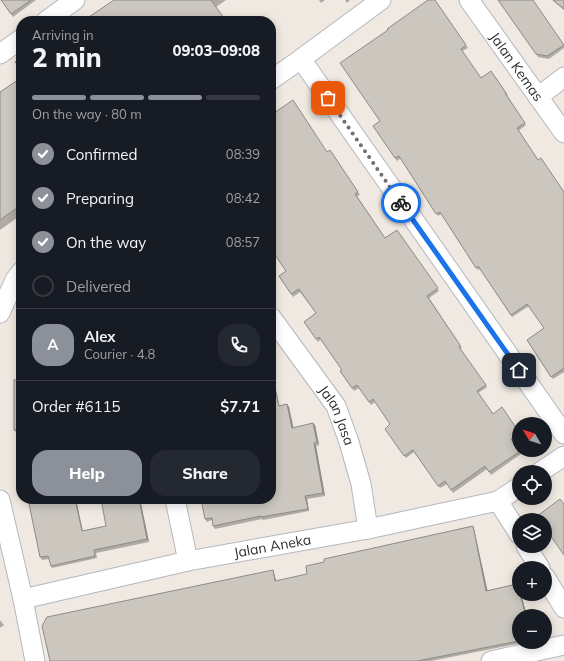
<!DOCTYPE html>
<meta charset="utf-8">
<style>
:root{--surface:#171b24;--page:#242831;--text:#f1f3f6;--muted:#9ea1a6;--line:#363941;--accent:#8c9099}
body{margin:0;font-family:Mulish,sans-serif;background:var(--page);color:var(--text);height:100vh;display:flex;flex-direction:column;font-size:15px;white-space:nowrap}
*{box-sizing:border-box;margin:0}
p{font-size:13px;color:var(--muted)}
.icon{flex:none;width:22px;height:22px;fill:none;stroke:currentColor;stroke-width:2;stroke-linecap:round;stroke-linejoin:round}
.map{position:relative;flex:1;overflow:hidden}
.panel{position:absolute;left:16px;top:16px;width:260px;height:488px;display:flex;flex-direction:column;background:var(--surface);border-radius:16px;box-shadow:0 2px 10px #0003}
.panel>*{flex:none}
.needle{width:26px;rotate:309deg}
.controls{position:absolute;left:512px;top:417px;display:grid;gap:8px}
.controls a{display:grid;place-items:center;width:40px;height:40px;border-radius:50%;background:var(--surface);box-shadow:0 2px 10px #0003;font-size:20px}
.pin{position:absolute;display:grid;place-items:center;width:34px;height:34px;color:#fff;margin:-17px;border-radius:8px;box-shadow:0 2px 6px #0006}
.courier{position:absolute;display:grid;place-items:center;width:40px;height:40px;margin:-20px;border:3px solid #1a73e8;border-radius:50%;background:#fff;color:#222;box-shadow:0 1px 5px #0007}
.overview em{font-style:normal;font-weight:800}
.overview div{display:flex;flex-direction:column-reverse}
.overview{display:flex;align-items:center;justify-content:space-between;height:68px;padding:0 16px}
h1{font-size:26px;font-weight:800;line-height:30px}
.bar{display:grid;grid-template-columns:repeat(4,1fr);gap:6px 4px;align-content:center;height:48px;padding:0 16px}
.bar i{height:5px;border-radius:3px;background:var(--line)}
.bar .active{background:var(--accent)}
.bar p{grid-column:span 4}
.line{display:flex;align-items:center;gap:10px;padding:0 16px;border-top:1px solid var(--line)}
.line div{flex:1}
.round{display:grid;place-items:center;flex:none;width:42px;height:42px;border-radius:16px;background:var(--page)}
ol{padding:0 16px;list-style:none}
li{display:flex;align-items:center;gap:12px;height:44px}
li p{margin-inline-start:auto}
li .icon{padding:4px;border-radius:50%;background:var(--accent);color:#fff;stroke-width:4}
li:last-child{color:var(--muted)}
li i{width:22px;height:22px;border:2px solid var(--line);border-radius:50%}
.button{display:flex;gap:8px;margin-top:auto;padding:8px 16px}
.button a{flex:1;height:46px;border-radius:16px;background:var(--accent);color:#fff;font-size:16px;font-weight:800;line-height:46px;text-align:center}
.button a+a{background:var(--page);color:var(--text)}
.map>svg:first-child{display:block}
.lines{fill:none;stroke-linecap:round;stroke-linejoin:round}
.street-casing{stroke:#b4b7c1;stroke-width:21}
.street{stroke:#fff;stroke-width:19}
.wall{fill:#afaba4}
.shaded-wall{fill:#8e8b86}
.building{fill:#cbc7bf;stroke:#8e8b86}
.done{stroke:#726f6d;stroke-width:4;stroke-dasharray:0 7.2}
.route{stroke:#1a73e8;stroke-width:5}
.labels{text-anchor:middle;stroke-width:4;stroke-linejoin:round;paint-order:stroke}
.street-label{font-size:14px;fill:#2e2e2e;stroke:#fff}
</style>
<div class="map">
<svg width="564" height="661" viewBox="0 0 564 661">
<rect width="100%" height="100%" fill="#efe9e1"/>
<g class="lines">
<!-- street casing -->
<g class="street-casing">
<g id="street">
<path id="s1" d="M469,0L564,133"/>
<path d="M46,21L75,0"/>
<path d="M0,54L21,39"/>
<path d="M301,59L564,434"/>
<path d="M271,80L301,59L381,0"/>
<path d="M538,97L564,77"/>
<path d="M0,313L15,280L21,272"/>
<path id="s2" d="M271,317L336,406L349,442L361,484L368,529"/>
<path d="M540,472L564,456"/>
<path d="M175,499L188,561"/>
<path d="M0,500L23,599L35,661"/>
<path d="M498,501L519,534"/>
<path d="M526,546L540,568"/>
<path d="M545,577L564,608"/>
<path id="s3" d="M23,599L188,561L368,529L498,501L519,487"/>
<path d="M491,661L564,645"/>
</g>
</g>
<!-- street -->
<use href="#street" class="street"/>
</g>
<!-- wall -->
<g class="wall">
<path d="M1,0H36L13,17Z"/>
<path d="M114,0H226L216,7Z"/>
<path d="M319,0H325L321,3Z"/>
<path d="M345,0H350L347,3Z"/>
<path d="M435,0L468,48L462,51L481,78L491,71L508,95L507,96L526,125L518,131L538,160L564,192V372L553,379L527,340L544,328L529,306L512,317L480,269L478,270L476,268L441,214L438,216L401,158L397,161L395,158L380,121Z"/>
<path d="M498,0L564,45V48L549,59L538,57Z"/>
<path d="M552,0H564V10Z"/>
<path d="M21,78V215L0,230V92Z"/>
<path d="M330,150L360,195L357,196L385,238L397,230L439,291L429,298L462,348L460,349L487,387L478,393L493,414L519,432V437L512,442L521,454L491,475L487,469L453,493L447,484L440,488L414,452L406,458L385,429L390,424L375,402L371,405L359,388L354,391L340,371L342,370L321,339L318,342L304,322L316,313L300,292L293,297L279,276L286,271Z"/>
<path d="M21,380V432H16L14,430Z"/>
<path d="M287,404L289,407L293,428L315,425L319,445L316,446L325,496L307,499L309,511L263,520L262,519L215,529L213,526L212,520L207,522L205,519L280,406Z"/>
<path d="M28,499H76L83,531L106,526L140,499L149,542L96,553L97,558L52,568L51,566L49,559L42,560L40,557Z"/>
<path d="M473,526L474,529L487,590L521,594L527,616H519V642H526L431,661H50L273,570L274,573L276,581L307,574L324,562Z"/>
<path d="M0,620L4,625L0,628Z"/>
</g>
<!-- shaded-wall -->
<g class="shaded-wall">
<path d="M271,367L280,409L279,406L271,372Z"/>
<path d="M287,404L289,407L294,430L292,428Z"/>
<path d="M313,423L315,425L319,445L317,442Z"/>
<path d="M314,443L316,446L325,496L323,493Z"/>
<path d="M305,496L307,499L309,511L308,509Z"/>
<path d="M75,499H76L83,534L82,531Z"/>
<path d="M139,499H140L149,542L147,539Z"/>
<path d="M473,526L474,529L488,593L486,591Z"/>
<path d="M273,570L274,573L277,584L275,581Z"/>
<path d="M520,594H521L527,616H526Z"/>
</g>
<!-- building -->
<g class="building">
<path d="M1,0H31L11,14Z"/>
<path d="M114,0H211L226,21H83Z"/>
<path d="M428,0H435L466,45L461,49L481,78L491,71L506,93H505L525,123L517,128L538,160L541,158L564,192V368L551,377L527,340L544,328L527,304L511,315L478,266L476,268L440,212L436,214L399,156L395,158L373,126L380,121L340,63L388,30L387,29Z"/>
<path d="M498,0H533L564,45L547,56L536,54Z"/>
<path d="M553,0H564V9Z"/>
<path d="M21,58V69L15,62Z"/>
<path d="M21,78V205L0,220V92Z"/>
<path d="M293,100L327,152L330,150L358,192L355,194L385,238L397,230L438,288L427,296L460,345L459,347L486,385L477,391L493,414L502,407L519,432V434L511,439L519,452L489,472L485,466L451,490L445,481L438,486L413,450L404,456L385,429L390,424L373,399L369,402L357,385L352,388L340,371L342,370L319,337L316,339L304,322L316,313L299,289L291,294L279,276L286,271L271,249V115Z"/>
<path d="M271,372L279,406L287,404L292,428L313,423L317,442L314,443L323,493L305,496L308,509L261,517V516L213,526L212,518L205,519L201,499H271Z"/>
<rect x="14" y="380" width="7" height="50"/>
<path d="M21,456V468L19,457Z"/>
<path d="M28,499H75L82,531L106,526L101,499H139L147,539L94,550L95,556L51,566L48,556L40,557Z"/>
<path d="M560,499L564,504V555L545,528V520H540L537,516Z"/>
<path d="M473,526L486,591L517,584L519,591V594H520L526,616H519V641L417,661H50L42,626L47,617L273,570L275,581L307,574L306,566L324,562V559Z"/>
</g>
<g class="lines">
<!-- done -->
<path class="done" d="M328,98L401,203"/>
<!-- route -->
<path class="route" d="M401,203L519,370"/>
</g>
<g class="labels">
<!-- street labels -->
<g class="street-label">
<text dy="5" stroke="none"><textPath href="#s1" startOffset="82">Jalan Kemas</textPath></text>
<text dy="5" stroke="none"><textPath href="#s2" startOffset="119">Jalan Jasa</textPath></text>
<text dy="5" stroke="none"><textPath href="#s3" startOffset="255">Jalan Aneka</textPath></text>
</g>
</g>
</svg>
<div class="controls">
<a><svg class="needle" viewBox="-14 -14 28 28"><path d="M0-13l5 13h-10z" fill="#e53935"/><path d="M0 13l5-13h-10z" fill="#9ea1a6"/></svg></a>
<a><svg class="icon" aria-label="locate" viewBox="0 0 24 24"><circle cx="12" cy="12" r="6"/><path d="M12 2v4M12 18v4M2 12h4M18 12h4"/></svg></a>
<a><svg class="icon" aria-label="layers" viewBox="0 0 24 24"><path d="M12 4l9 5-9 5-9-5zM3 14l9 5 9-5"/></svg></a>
<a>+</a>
<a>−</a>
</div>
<div class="pin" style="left:328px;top:98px;background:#ea580c"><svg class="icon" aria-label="bag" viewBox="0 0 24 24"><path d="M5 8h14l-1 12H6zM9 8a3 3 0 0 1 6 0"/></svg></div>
<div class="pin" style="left:519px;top:370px;background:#1f2937"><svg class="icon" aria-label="home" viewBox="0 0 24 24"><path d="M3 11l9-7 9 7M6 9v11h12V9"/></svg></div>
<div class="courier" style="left:401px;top:203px"><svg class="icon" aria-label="bike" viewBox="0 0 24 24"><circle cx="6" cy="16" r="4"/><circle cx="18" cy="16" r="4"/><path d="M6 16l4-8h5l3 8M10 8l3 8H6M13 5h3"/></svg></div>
<section class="panel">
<div class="overview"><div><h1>2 min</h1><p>Arriving in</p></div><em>09:03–09:08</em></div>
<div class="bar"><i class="active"></i><i class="active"></i><i class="active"></i><i></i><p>On the way · 80 m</p></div>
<ol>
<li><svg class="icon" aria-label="check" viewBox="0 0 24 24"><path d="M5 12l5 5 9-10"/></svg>Confirmed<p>08:39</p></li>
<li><svg class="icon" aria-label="check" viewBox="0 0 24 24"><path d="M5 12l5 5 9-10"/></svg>Preparing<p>08:42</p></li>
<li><svg class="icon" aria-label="check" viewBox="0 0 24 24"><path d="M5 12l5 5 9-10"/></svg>On the way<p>08:57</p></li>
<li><i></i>Delivered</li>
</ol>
<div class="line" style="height:72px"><b class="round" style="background:var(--accent);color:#fff">A</b><div><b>Alex</b><p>Courier · 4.8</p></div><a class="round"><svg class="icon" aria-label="phone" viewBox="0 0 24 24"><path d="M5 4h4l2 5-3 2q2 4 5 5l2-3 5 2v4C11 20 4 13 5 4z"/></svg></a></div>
<div class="line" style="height:52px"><div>Order #6115</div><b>$7.71</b></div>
<div class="button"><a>Help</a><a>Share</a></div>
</section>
</div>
